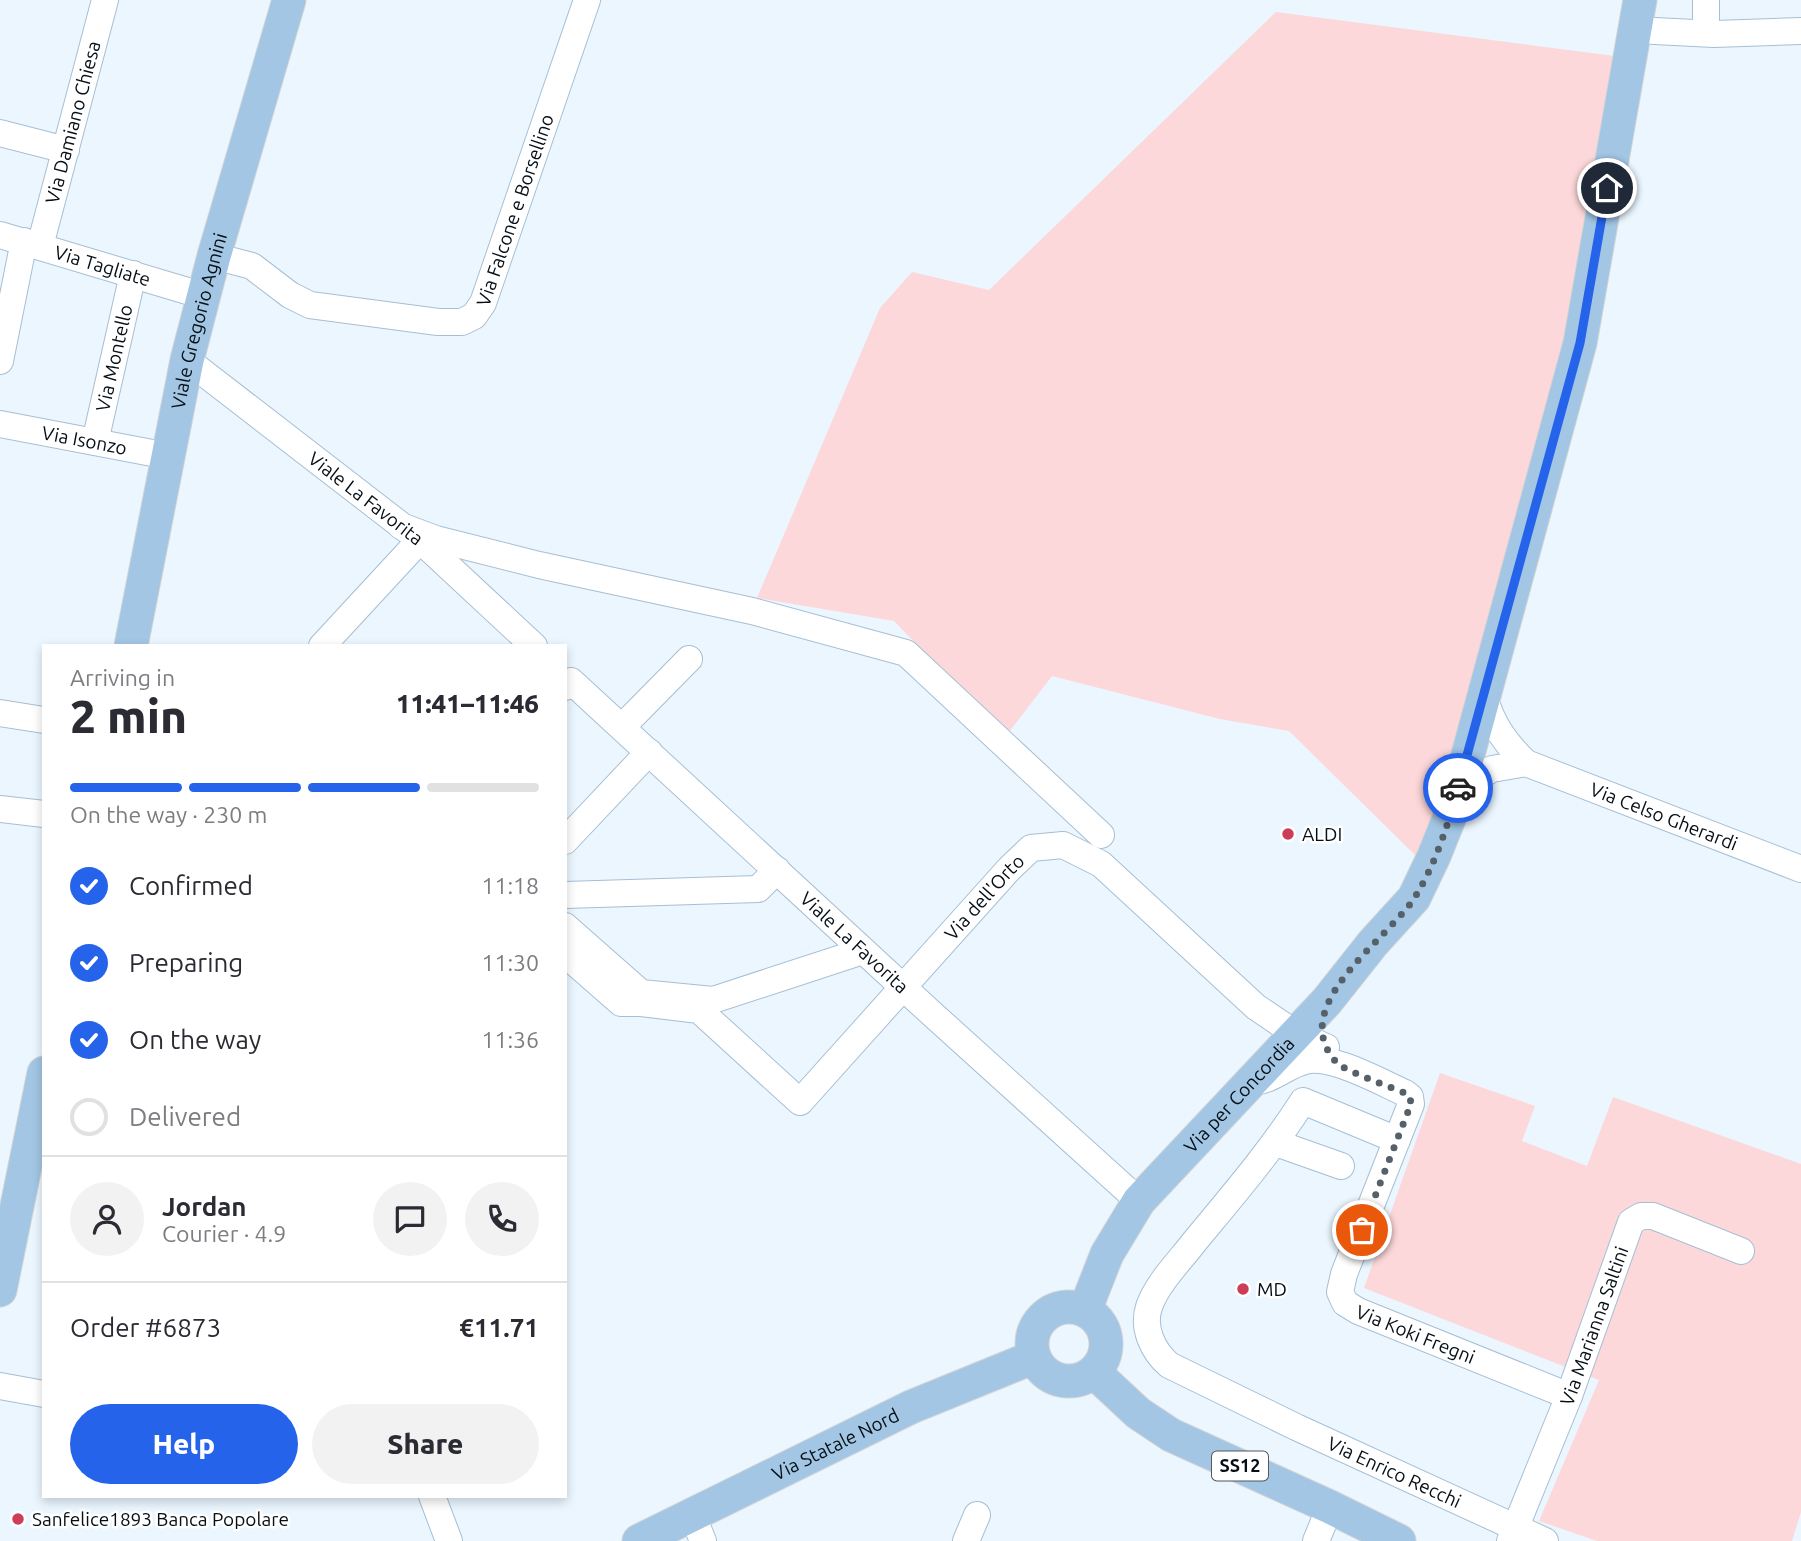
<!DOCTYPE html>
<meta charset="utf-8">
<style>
:root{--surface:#fff;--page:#f2f2f3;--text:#2b2b33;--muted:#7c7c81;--line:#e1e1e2;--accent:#2563eb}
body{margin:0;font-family:Ubuntu,sans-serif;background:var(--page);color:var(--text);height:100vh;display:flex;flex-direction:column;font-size:26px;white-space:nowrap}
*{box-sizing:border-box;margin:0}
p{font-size:23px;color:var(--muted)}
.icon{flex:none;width:38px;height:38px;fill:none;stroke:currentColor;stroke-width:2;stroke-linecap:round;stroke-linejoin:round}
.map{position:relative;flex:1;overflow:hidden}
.details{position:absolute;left:42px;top:644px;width:525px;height:854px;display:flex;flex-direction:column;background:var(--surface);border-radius:0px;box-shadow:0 4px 10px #0003}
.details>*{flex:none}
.pin{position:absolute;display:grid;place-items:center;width:60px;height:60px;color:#fff;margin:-30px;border:4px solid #fff;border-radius:50%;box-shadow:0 2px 7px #0007}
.courier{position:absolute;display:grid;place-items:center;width:70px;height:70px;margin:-35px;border:5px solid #2563eb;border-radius:50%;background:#fff;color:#222;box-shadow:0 2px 9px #0007}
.headline em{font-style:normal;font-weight:800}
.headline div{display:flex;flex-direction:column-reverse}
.headline{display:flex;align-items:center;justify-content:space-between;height:119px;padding:0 28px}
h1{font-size:46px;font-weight:800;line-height:52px}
.bar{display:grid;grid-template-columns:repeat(4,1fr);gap:10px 7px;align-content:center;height:84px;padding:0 28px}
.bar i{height:9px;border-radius:5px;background:var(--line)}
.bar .active{background:var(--accent)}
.bar p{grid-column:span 4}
.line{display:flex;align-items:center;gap:18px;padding:0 28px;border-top:2px solid var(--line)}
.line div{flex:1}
.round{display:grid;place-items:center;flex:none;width:74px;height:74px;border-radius:37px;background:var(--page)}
ol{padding:0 28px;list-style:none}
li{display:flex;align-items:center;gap:21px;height:77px}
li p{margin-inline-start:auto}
li .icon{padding:7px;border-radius:50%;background:var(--accent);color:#fff;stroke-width:4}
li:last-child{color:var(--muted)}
li i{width:38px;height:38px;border:4px solid var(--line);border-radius:50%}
.primary-button{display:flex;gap:14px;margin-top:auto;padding:14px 28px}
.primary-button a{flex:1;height:80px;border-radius:42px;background:var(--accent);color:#fff;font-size:28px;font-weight:800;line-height:80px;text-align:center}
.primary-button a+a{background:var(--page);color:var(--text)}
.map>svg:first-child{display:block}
.green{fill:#fdd8da}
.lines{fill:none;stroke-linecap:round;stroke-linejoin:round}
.minor-casing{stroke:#a6bfd4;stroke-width:28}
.major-casing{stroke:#d2d4d5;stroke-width:35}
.minor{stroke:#fff;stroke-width:26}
.major{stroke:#a2c6e4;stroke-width:33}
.done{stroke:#566068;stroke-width:7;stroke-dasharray:0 12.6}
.route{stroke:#2563eb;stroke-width:9}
.poi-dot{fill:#cd3d58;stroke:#fff;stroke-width:2.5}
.labels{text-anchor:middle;stroke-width:5;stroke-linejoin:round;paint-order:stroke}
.shield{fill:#fff;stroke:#51575c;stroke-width:2}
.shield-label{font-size:18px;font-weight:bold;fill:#060f16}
.street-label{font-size:19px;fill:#060f16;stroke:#fff}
.poi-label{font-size:19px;fill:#060f16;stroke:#fff;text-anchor:start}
</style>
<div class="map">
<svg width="1801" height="1541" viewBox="0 0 1801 1541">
<rect width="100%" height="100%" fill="#ebf6ff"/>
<!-- green -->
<g class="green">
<path d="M1276,12L1622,57L1588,253L1433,828L1418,858L1289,731L1220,719L1052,676L1006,736L894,621L757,598L880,308L912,272L989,290Z"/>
<path d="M1440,1073L1535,1106L1522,1141L1587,1166L1613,1097L1801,1164V1512L1792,1541H1597L1539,1521L1599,1380L1364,1288Z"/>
</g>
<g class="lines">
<!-- minor casing -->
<g class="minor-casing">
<g id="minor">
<path d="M1635,30L1714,34L1801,31"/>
<path d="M1706,33V0"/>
<path d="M0,133L66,150"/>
<path id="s1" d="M0,235L204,296"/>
<path id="s2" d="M40,246L105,0"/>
<path id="s3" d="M214,256L252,266L290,295L310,305L438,322H462L474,316L483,303L587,0"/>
<path id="s4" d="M187,360L420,540L534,646"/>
<path d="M0,361L24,241"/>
<path id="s5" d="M0,424L168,456"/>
<path id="s6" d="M95,442L133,274"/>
<path d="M401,526L436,539L539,565L752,611L906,653L1101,835"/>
<path d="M322,646L420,540"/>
<path id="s7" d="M565,687L571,681L930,1012L1139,1201"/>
<path id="s8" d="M1484,696C1492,724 1505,743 1526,763L1801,869"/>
<path d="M0,713L44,720"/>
<path d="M622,727L689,659"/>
<path d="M1456,797L1480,776L1492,769L1526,763"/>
<path d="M0,809L44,814"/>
<path d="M565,841L649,752"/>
<path d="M565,895L758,889L777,870"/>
<path d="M565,926L641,993L713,1000L863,951"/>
<path id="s9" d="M565,954L621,1003H641L699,1010L800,1102L1009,869L1031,848L1063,845L1101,864L1256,1007L1296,1034L1326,1047"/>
<path id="s10" d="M1254,1082C1273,1080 1286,1066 1305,1061C1331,1054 1380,1082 1405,1093L1410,1097L1411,1104L1344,1274L1340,1292L1345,1303L1358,1311L1569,1396"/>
<path id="s11" d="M1397,1140L1303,1101C1271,1151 1233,1195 1195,1241C1180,1261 1157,1283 1149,1307C1142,1328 1153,1351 1169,1365L1296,1427L1545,1541"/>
<path d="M1276,1143L1341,1166"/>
<path d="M0,1386L44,1394"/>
<path d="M432,1496L449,1541"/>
<path d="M692,1514L703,1541"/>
<path d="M966,1541L977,1515"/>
<path d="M1316,1541L1330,1507"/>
<path id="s12" d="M1510,1541L1569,1396L1631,1222L1641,1216H1653L1741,1251"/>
</g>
</g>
<!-- major casing -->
<g class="major-casing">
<g id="major">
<path id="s13" d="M131,646L187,360L214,256L289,0"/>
<path d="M0,1290L44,1073"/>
<circle cx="1069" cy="1344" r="37"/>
<path id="s14" d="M1085,1310L1107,1254L1139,1201L1327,1001L1373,943L1414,898L1434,856L1454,806L1580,343L1640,0"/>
<path d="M1094,1372L1138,1413L1171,1435L1330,1507L1399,1541"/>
<path id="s15" d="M639,1541L911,1407L1034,1357"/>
</g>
</g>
<!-- minor -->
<use href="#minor" class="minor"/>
<!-- major -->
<use href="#major" class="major"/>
</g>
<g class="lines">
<!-- done -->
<path class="done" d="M1362,1230L1411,1104L1410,1097L1405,1093C1391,1087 1345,1071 1337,1063C1284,1006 1388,940 1415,897C1435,865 1448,825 1458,788"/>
<!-- route -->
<path class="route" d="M1458,788L1580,343L1607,188"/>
</g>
<!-- markers -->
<g class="poi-dot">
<circle cx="1288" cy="834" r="7"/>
<circle cx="1243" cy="1289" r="7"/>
<circle cx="18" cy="1519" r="7"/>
</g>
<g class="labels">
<!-- shield labels -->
<rect class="shield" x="1212" y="1451.5" width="56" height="29" rx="5"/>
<g class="shield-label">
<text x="1240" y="1472">SS12</text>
</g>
<!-- street labels -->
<g class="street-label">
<text dy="7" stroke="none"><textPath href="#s2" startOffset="128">Via Damiano Chiesa</textPath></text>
<text dy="7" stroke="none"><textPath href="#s3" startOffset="390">Via Falcone e Borsellino</textPath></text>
<text dy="7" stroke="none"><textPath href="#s1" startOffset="107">Via Tagliate</textPath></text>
<text dy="7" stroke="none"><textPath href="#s13" startOffset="332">Viale Gregorio Agnini</textPath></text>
<text dy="7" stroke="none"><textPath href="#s6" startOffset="86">Via Montello</textPath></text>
<text dy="7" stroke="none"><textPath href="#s5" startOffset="86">Via Isonzo</textPath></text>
<text dy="7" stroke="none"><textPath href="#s4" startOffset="226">Viale La Favorita</textPath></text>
<text dy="7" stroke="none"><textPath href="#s8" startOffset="228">Via Celso Gherardi</textPath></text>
<text dy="7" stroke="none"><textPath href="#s9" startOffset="565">Via dell'Orto</textPath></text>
<text dy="7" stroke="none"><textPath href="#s7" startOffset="394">Viale La Favorita</textPath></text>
<text dy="7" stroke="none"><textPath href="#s14" startOffset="268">Via per Concordia</textPath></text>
<text dy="7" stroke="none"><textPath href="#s12" startOffset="231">Via Marianna Saltini</textPath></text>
<text dy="7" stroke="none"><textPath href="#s10" startOffset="466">Via Koki Fregni</textPath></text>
<text dy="7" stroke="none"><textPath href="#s15" startOffset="219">Via Statale Nord</textPath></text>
<text dy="7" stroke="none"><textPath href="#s11" startOffset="674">Via Enrico Recchi</textPath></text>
</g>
<!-- poi labels -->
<g class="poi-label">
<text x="1302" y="841">ALDI</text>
<text x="1257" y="1296">MD</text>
<text x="32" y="1526">Sanfelice1893 Banca Popolare</text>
</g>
</g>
</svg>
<div class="pin" style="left:1362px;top:1230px;background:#ea580c"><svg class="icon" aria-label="bag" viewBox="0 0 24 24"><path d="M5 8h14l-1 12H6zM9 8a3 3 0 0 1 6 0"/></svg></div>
<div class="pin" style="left:1607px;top:188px;background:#1f2937"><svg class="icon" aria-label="home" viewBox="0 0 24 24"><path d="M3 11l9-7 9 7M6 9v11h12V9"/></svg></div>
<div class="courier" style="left:1458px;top:788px"><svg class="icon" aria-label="car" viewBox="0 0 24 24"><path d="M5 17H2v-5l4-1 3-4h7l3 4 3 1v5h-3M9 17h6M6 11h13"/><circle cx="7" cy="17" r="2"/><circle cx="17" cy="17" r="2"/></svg></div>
<section class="details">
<div class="headline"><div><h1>2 min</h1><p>Arriving in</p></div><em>11:41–11:46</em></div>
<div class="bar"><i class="active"></i><i class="active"></i><i class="active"></i><i></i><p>On the way · 230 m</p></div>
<ol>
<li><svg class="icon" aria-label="check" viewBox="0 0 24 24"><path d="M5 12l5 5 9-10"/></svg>Confirmed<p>11:18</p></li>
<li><svg class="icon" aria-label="check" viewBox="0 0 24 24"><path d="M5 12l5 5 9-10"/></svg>Preparing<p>11:30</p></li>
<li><svg class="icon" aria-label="check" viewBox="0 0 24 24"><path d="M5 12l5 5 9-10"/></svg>On the way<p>11:36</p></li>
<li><i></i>Delivered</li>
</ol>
<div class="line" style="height:126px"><a class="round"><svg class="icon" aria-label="person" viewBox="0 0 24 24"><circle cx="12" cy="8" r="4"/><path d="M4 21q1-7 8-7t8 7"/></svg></a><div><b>Jordan</b><p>Courier · 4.9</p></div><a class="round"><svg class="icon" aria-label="chat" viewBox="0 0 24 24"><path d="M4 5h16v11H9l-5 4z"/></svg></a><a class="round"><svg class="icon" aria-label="phone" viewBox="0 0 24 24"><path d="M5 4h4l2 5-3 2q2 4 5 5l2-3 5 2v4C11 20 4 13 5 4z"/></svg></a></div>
<div class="line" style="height:91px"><div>Order #6873</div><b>€11.71</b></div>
<div class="primary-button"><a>Help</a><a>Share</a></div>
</section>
</div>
